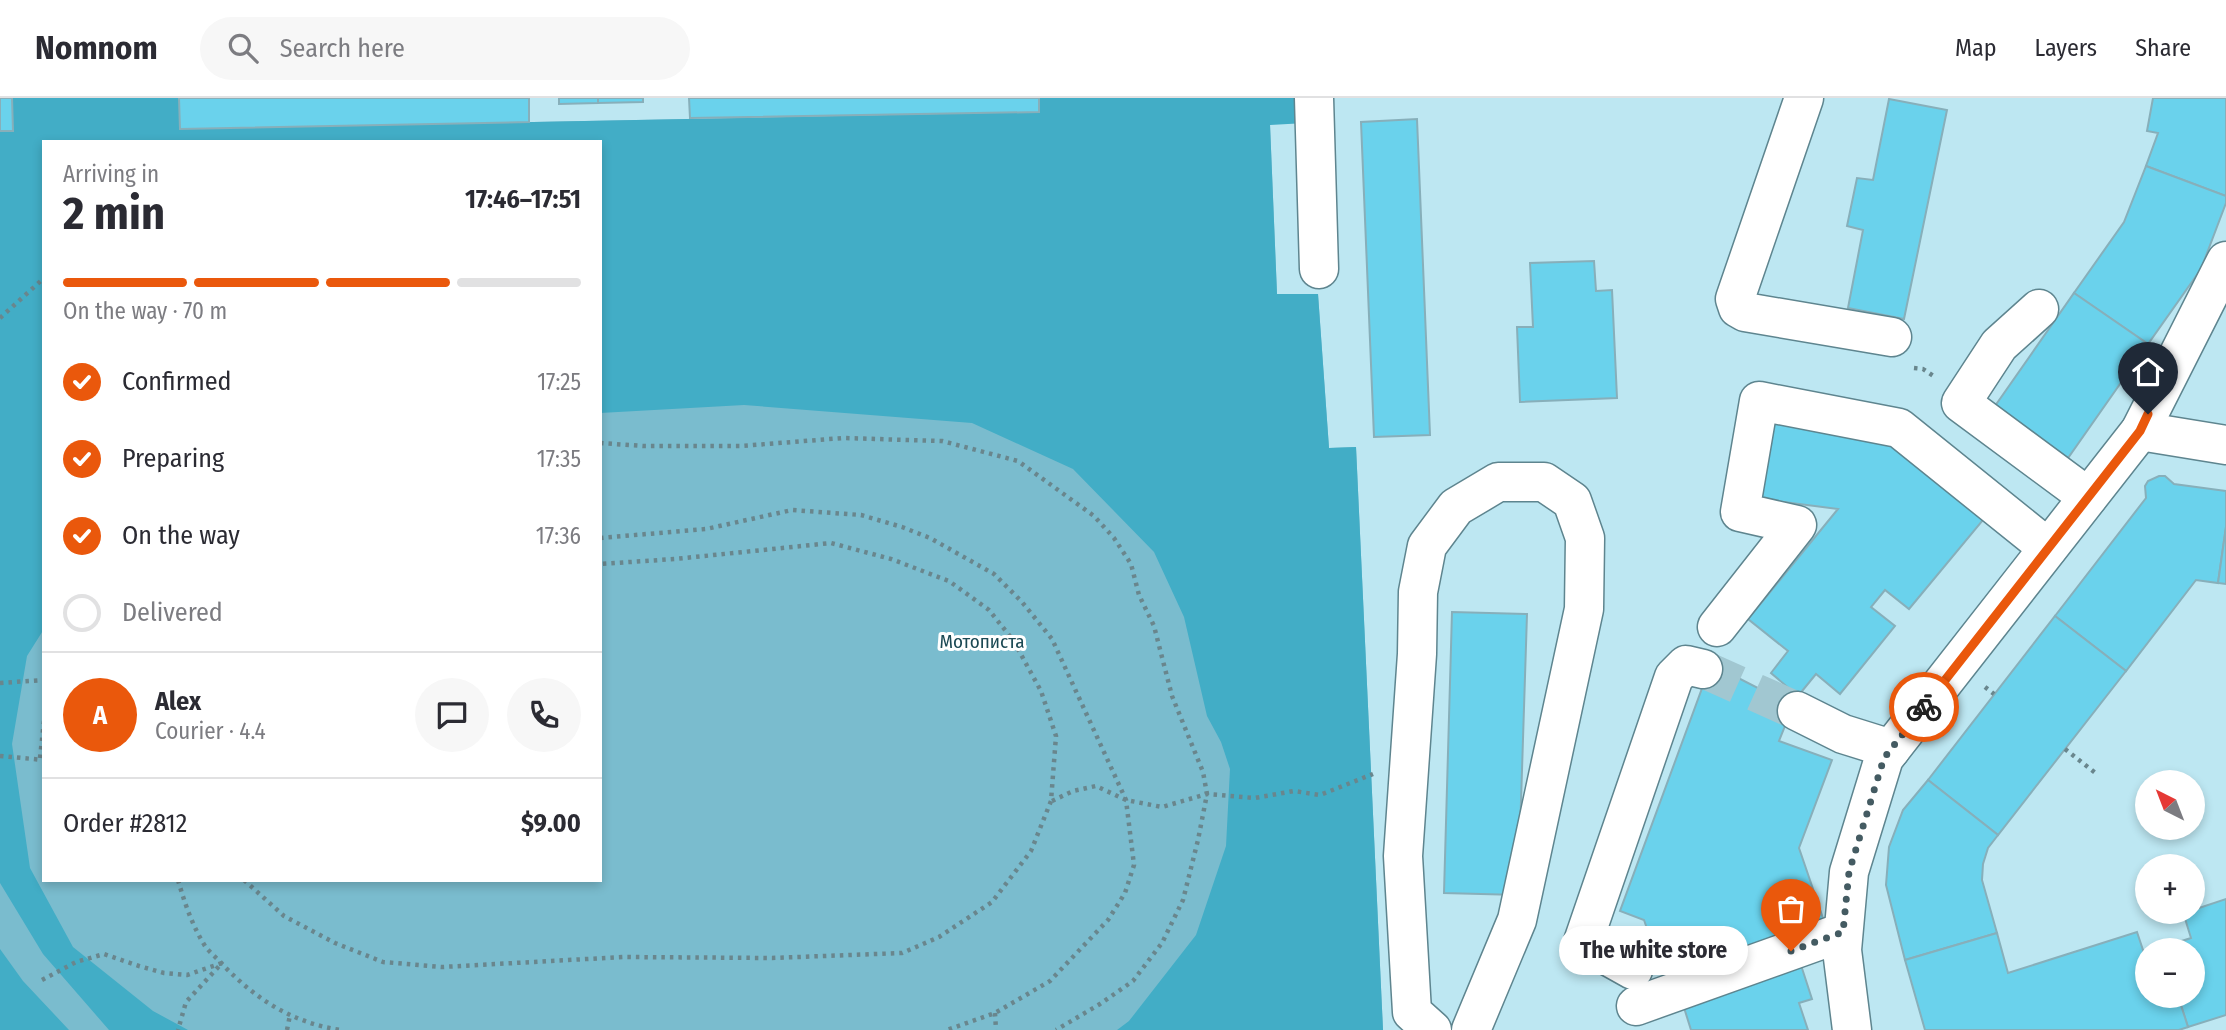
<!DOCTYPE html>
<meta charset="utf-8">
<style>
:root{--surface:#fff;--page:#f7f7f7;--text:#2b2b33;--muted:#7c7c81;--line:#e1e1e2;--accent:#ea580c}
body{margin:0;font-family:"Fira Sans Condensed",sans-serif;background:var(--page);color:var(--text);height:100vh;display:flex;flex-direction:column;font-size:26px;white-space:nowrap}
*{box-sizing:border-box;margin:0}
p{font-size:23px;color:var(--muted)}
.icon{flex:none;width:38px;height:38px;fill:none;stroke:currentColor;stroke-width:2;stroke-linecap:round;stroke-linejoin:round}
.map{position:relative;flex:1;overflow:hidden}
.sheet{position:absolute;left:42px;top:42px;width:560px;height:742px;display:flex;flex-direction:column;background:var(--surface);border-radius:0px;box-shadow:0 4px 10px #0003}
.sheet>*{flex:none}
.needle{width:46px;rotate:318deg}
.fabs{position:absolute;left:2135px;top:672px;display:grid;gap:14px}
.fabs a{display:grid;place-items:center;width:70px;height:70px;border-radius:50%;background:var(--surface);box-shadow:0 4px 10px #0003;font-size:35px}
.pin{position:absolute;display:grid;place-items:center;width:60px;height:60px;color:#fff;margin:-72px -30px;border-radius:50% 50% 50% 0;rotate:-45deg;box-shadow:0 0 7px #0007}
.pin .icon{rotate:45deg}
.courier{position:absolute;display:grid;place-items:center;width:70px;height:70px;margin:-35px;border:5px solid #ea580c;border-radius:50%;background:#fff;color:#222;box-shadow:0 2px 9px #0007}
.bubble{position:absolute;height:49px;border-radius:24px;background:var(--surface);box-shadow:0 4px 10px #0003;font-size:23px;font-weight:700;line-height:49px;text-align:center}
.head em{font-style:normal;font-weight:700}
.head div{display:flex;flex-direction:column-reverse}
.head{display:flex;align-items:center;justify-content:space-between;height:119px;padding:0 21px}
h1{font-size:46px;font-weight:700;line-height:52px}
.bar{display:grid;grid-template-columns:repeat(4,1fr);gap:10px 7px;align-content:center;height:84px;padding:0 21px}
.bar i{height:9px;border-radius:5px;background:var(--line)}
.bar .on{background:var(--accent)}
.bar p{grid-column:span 4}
.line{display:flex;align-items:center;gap:18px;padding:0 21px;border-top:2px solid var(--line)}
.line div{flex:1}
.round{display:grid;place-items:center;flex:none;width:74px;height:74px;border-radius:37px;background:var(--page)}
ol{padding:0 21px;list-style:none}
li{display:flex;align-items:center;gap:21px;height:77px}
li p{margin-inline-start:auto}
li .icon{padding:7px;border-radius:50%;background:var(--accent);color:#fff;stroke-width:4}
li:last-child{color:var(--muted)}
li i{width:38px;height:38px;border:4px solid var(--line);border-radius:50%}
header{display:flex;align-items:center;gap:42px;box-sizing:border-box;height:98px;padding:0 35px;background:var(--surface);border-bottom:2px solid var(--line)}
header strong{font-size:33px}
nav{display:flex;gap:38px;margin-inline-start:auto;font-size:24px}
.search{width:490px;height:63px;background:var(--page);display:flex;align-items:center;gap:18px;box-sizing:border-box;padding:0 24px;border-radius:38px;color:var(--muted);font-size:26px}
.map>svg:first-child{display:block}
.green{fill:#7abcce;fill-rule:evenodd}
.forest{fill:#42adc6}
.building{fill:#6ad2ec;stroke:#87afba;stroke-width:2}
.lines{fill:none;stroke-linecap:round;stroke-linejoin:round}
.minor-tunnel{stroke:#a1c7d1;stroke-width:38;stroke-dasharray:38 19;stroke-linecap:butt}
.minor-casing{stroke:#5e858f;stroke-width:41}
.path{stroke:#69868d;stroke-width:4.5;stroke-dasharray:3.5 5;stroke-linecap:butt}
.minor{stroke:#fff;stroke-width:38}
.done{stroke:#445b62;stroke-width:7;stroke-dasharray:0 12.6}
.route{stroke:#ea580c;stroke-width:9}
.labels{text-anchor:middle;stroke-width:6;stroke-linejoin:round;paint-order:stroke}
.park-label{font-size:19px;fill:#1b4954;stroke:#fff}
</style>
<header>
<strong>Nomnom</strong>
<div class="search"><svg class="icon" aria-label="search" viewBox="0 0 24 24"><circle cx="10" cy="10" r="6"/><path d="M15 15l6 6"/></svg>Search here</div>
<nav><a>Map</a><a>Layers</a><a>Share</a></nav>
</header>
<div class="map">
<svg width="2226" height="932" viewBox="0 0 2226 932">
<rect width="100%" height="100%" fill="#bde7f2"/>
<!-- green -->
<path class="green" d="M12,0L180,31L1038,14L1039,0L1270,26L1277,196H1318L1329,350L1356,349L1383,932H0V33L12,32ZM44,44H600V782H44Z"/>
<!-- forest -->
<g class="forest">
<path d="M12,0H179L180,31L1038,14L1039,0H1306V25L1270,27L1277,196H1318L1329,350L1356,349L1383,932H1117L1129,923L1196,837L1226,748L1230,671L1221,644L1207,618L1184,519L1154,454L1073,371L972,325L744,307L600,315V44H44V531L27,558L12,646L30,770L73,849L153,913L188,932H109L43,856L0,785V33L12,32Z"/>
<path d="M0,851L23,883L69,932H0Z"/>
</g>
<!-- building -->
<g class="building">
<path d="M0,0H12L13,33H0Z"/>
<path d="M179,0H529V24L180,31Z"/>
<path d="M559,0H598V5L559,6Z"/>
<path d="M598,0H643V4L598,5Z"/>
<path d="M689,0H1039V14L690,20Z"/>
<path d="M2153,0H2226V98L2146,68L2158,35L2147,33Z"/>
<path d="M1889,1L1947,12L1904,221L1848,210L1863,132L1847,128L1857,80L1873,82Z"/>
<path d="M1417,21L1430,337L1374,339L1361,24Z"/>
<path d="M2146,68L2226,98V105L2201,171L2148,246L2074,195L2124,124Z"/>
<path d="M1594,163L1596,193L1612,192L1617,300L1520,304L1517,229H1533L1530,165Z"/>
<path d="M2074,195L2148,246L2068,360L1995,308Z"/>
<path d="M1762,324L1895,341L1988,416L1909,511L1885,492L1871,509L1895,528L1840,596L1816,576L1798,598L1771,575L1788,553L1748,521L1838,411L1752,400Z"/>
<path d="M2159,378H2165L2174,386L2226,393V429L2218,485L2196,482L2126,573L2055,518L2146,400L2145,388L2148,383Z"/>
<path d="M2226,429V486L2218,485Z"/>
<path d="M1452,514L1527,516L1518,797L1444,795Z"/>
<path d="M2055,518L2126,573L1998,737L1928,682Z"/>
<path d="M1711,566L1793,608L1779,643L1832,662L1799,750L1824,823L1663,877L1644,822L1620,813Z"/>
<path d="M1928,682L1998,737L1988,750L1983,766L1982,782L1997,835L1905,862L1886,787L1889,749L1903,712Z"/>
<path d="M2226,801V917L2188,929L2178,898H2193V852H2164L2163,849L2191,840L2183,814H2193V812Z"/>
<path d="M2137,834L2144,855L2147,854V898H2178L2188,929L2179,932H1925L1905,862L1997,835L2008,875Z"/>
<path d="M1799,861L1812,901L1799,905L1808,932H1691L1681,900Z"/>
</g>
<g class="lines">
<!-- minor-tunnel -->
<path class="minor-tunnel" d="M1703,571L1797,613"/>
<!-- minor casing -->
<g class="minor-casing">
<g id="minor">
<path d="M1314,0L1319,171"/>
<path d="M1804,0L1735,201L1738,210L1745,214L1892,239"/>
<path d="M2039,211L1999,247L1961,305L2088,399"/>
<path d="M2140,333L2226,347"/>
<path d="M1717,529L1797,427L1740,414L1759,303L1899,330L2048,450"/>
<path d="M1797,613L1843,636L1891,651"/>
<path d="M1633,872L1583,844L1674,579L1686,567L1703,571"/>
<path d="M1636,908L1843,834"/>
<path d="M1432,932L1412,914L1403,758L1417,556L1418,494L1427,448L1456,409L1498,384H1544L1572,403L1585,440L1584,511L1517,822L1471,932"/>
<path d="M1852,932L1842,852L1849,774L1884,660L2140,333L2226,163"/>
</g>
</g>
<!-- path -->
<g class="path">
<path d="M0,220L44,180"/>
<path d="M1914,270L1923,271L1935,279"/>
<path d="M600,345L643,348H741L843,340L942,343L1018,363L1094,418L1114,440L1131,466L1139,497L1154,528L1172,598L1203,674L1207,696L1198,742L1183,802L1162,845L1133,883L1100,906L1056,932"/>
<path d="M600,440L706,431L792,412L861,417L902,429L930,440L994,476L1022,504L1052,541L1126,702L1134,767L1125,795L1108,822L1050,883L995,915L947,932"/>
<path d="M0,585L44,582"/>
<path d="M1985,589L1994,596"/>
<path d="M2065,651L2098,677"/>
<path d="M0,658L44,662"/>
<path d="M40,660L44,623"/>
<path d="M1052,703L1073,693L1096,688L1126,702L1162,709L1207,696L1255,700L1294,693L1320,697L1373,676"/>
<path d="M178,782C185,806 192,827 205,848C210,855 218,861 224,868C257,902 293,925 341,932"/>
<path d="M244,782L284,818L335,845L383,864L442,869L623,859L772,860L902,855L939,839L992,804L1031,753L1051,703L1056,638L1041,593L1013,542L989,512L949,483L891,461L831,445L675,461L600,466"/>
<path d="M42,882L76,864L104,856L139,868L164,875L187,877L222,865L186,904L178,932"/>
<path d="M995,915L996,932"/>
<path d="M287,932L290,917"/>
</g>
<!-- minor -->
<use href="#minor" class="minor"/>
</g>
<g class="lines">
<!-- done -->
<path class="done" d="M1791,853L1843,834L1849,774L1884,660L1924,609"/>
<!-- route -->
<path class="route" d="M1924,609L2140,333L2148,316"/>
</g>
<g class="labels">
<!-- park labels -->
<g class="park-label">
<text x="982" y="550">Мотописта</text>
</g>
</g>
</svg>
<div class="fabs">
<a><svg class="needle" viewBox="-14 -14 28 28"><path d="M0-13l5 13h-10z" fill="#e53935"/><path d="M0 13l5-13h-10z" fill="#7c7c81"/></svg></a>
<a>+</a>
<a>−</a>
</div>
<div class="pin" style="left:1791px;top:853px;background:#ea580c"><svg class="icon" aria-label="bag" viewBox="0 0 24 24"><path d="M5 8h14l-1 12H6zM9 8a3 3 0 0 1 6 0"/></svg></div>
<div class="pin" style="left:2148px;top:316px;background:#1f2937"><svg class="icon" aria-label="home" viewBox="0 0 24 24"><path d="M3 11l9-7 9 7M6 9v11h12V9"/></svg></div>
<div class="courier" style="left:1924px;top:609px"><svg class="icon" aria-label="bike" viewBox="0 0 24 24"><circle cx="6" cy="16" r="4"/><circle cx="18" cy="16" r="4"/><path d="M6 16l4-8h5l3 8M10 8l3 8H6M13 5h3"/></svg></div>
<div class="bubble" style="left:1559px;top:828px;width:189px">The white store</div>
<section class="sheet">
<div class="head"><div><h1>2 min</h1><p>Arriving in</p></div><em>17:46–17:51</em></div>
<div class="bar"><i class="on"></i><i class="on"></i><i class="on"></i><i></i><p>On the way · 70 m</p></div>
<ol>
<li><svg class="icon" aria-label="check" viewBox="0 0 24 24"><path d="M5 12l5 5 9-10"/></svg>Confirmed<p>17:25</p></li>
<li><svg class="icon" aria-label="check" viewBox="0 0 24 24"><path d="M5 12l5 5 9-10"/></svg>Preparing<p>17:35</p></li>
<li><svg class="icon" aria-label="check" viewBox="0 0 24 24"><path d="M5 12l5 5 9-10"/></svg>On the way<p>17:36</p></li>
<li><i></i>Delivered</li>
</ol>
<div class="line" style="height:126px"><b class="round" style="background:var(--accent);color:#fff">A</b><div><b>Alex</b><p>Courier · 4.4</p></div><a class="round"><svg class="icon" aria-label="chat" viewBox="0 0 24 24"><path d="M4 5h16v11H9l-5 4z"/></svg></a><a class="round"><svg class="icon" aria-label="phone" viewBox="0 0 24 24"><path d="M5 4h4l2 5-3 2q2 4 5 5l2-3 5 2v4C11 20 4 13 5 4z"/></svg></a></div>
<div class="line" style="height:91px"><div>Order #2812</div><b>$9.00</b></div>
</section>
</div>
